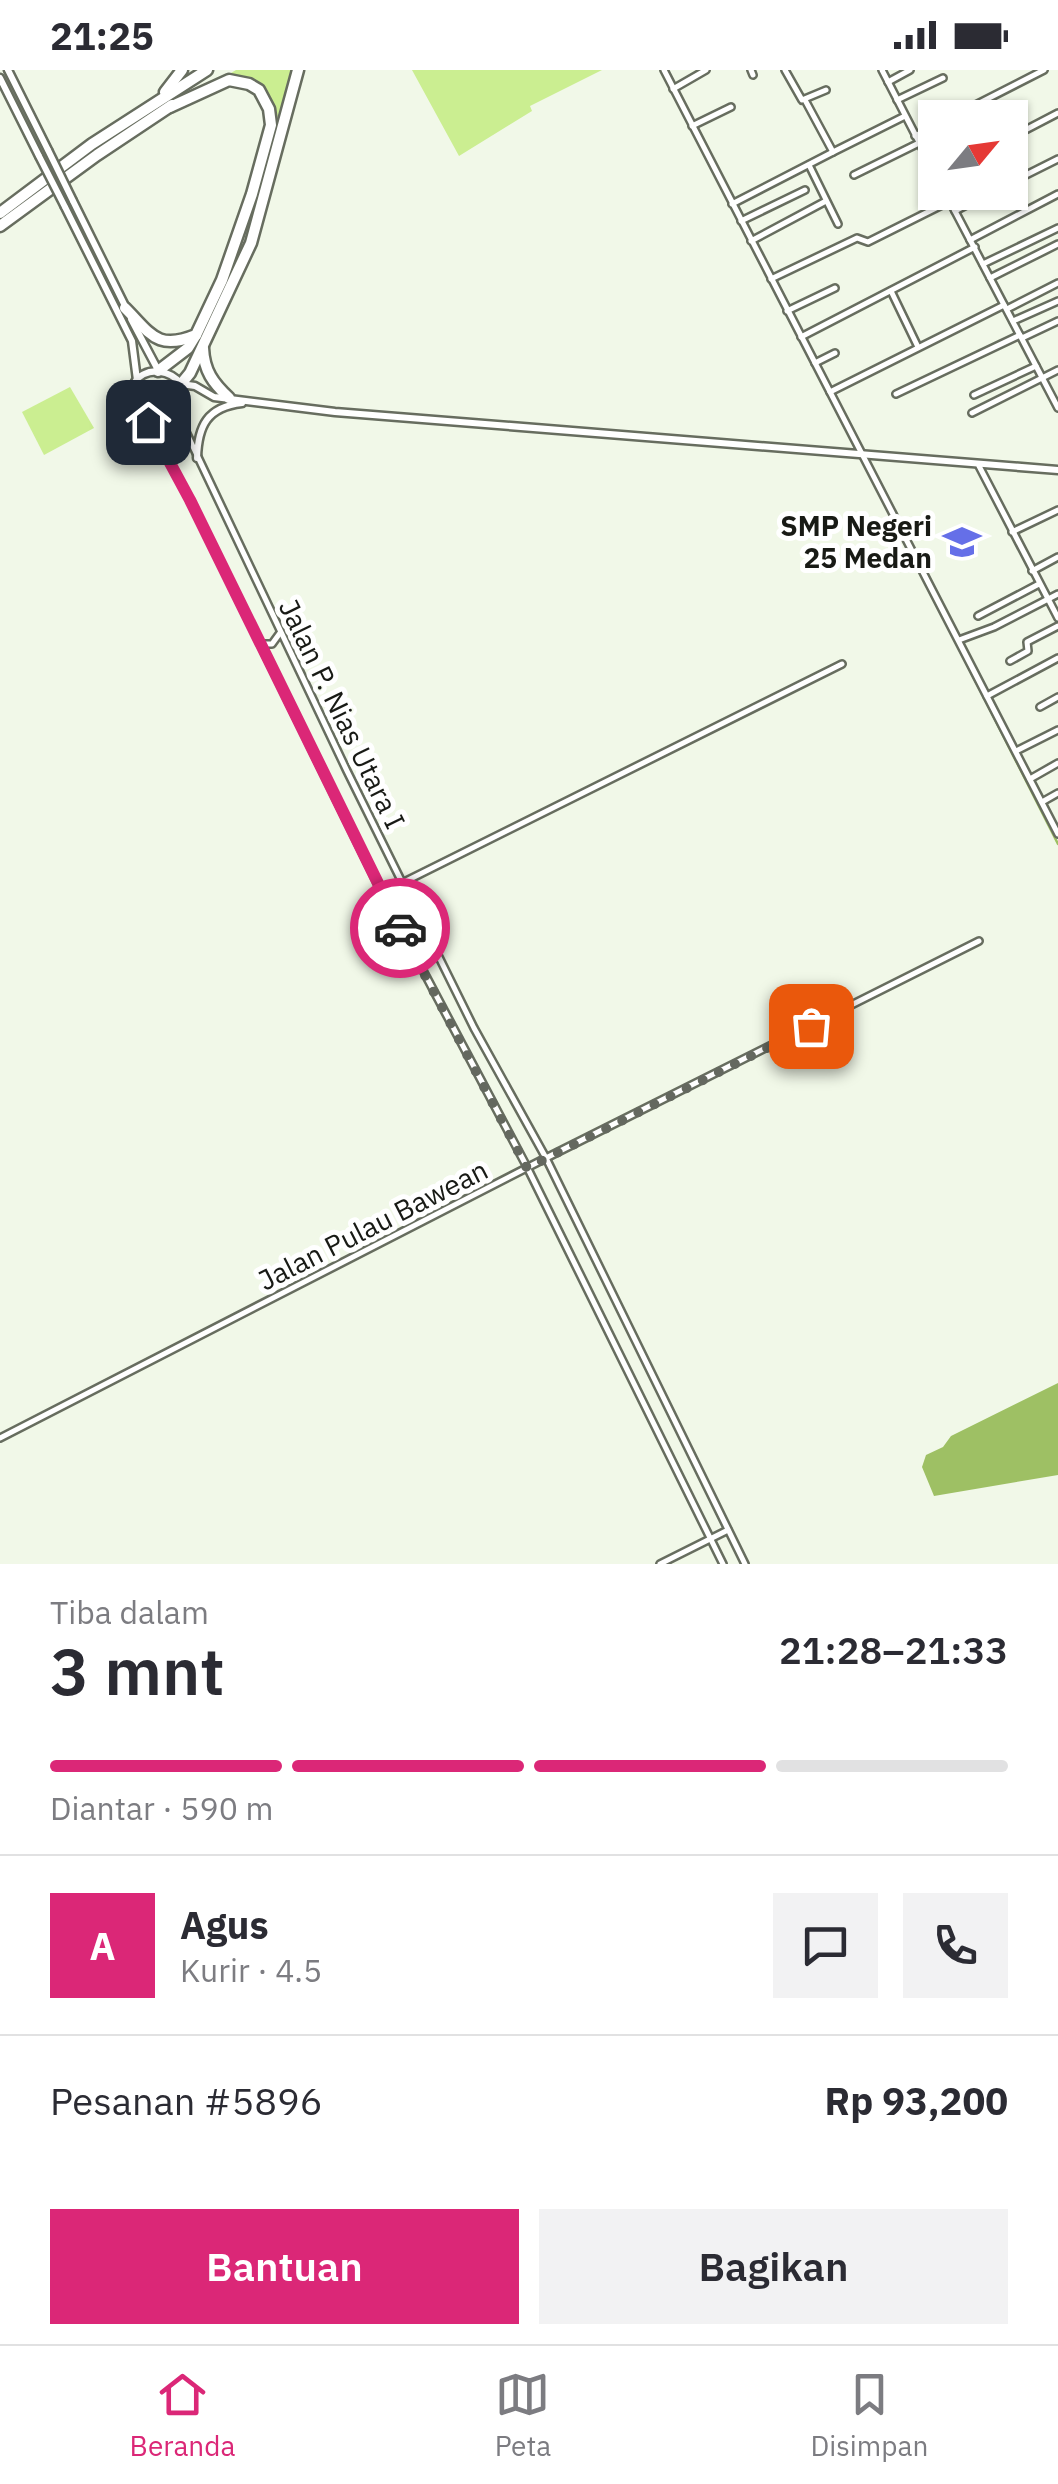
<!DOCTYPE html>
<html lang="id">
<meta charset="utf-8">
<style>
:root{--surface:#fff;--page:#f2f2f3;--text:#2b2b33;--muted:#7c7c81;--line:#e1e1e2;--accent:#db2777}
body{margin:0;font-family:"IBM Plex Sans",sans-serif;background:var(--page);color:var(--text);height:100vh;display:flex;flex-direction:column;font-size:38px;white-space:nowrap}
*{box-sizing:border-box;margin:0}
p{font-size:32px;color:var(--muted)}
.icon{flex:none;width:55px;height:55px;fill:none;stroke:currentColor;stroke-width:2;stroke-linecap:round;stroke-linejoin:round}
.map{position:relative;height:1494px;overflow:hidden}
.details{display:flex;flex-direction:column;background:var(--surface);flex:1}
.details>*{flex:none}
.needle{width:65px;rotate:61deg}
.buttons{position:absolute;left:918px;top:30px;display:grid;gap:20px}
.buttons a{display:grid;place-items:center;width:110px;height:110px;border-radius:0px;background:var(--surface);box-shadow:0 2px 8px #0004;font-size:50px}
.pin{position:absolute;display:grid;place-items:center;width:85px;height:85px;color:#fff;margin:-42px;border-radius:20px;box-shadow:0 5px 15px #0006}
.courier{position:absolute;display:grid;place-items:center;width:100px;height:100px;margin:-50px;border:8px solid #db2777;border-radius:50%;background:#fff;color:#222;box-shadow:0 2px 12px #0007}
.overview em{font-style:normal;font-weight:600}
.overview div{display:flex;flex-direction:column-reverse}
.overview{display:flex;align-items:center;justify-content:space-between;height:170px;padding:0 50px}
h1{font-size:65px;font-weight:600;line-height:75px}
.bar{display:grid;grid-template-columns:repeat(4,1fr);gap:15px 10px;align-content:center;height:120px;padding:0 50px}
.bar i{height:12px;border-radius:8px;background:var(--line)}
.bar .on{background:var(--accent)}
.bar p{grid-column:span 4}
.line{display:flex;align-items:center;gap:25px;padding:0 50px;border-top:2px solid var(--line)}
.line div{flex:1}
.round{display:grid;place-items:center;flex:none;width:105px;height:105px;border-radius:0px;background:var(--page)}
.cta{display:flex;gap:20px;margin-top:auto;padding:20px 50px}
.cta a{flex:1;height:115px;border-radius:0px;background:var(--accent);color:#fff;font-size:40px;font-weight:600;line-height:115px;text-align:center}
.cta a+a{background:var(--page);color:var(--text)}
.status{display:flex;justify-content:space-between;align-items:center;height:70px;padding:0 50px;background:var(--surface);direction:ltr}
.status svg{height:28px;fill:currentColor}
.menu{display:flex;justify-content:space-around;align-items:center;height:140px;border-top:2px solid var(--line);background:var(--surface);font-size:28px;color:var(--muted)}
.menu a{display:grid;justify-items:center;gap:5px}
.menu .on{color:var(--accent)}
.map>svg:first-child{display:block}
.green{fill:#cbee91}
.water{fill:#9ec064}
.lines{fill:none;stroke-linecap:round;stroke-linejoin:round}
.stream{stroke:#9ec064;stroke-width:2.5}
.minor-casing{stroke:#676d5f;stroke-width:10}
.tertiary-casing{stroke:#676d5f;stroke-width:11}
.motorway-casing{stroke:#676d5f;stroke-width:15}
.minor{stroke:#fff;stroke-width:5}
.tertiary{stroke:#fff;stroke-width:6}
.motorway{stroke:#fff;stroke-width:10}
.tertiary-bridge-casing{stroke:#676d5f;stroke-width:11;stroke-linecap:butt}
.tertiary-bridge{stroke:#fff;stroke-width:6}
.done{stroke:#64685f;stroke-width:10;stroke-dasharray:0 18}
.route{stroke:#db2777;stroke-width:12}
.labels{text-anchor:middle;stroke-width:10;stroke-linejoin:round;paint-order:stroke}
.poi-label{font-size:28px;font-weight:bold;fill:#181a15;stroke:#fff;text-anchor:end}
.street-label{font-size:28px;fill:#181a15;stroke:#fff}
</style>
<div class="status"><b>21:25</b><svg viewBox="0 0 49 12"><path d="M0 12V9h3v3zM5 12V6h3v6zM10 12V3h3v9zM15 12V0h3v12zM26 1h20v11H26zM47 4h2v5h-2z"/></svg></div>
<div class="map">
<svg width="1058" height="1494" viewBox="0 0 1058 1494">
<rect width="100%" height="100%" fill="#f1f8e8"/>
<!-- green -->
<g class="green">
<path d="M236,0H294L274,57C273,21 262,7 226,6Z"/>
<path d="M412,0H602L530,36L532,41L459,86Z"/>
<circle cx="157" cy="328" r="16"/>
<path d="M70,317L94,358L44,385L22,342Z"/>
</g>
<!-- water -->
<path class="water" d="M1058,1313V1405L934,1426L922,1397L926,1385L943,1377L951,1366Z"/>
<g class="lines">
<!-- stream -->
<path class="stream" d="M905,472L1058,774"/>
<!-- minor casing -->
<g class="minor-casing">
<g id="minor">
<path d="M664,0L1058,764"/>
<path d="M751,0L753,5"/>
<path d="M785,0L802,30L826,20"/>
<path d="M882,0L935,103"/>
<path d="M888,12L910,0"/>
<path d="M673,19L706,0"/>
<path d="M805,30L833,82L905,46"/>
<path d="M897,30L943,8"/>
<path d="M950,48L1044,0"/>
<path d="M692,56L731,37"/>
<path d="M915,66L935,56"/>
<path d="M1010,68L1058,43"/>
<path d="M809,95L838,154"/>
<path d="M854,105L919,73"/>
<path d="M1010,113L1058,89"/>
<path d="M945,122L1058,338"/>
<path d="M732,134L833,82"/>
<path d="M955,141L991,122"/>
<path d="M741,151L805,120"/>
<path d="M970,170L1058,124"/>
<path d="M751,171L826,131"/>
<path d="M983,194L1058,158"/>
<path d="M990,208L1058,174"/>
<path d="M771,209L857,168L868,172L950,131"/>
<path d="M891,221L918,277"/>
<path d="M1007,239L1058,213"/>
<path d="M787,241L835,218"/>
<path d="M1013,251L1058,231"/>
<path d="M801,267L975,177"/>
<path d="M1022,268L1058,251"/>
<path d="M815,293L835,283"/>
<path d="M830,322L1004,235"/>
<path d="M896,324L1020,265"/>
<path d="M974,325L1036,296"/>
<path d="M972,343L1058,300"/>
<path d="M178,345L347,701L474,958L546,1088L745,1494"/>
<path d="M148,352L190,430L382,823L527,1097L723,1494"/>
<path d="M979,396L1058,548"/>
<path d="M1012,462L1058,440"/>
<path d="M1032,501L1058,487"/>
<path d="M978,546L1039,514"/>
<path d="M959,570L994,557L1058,524"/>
<path d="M260,574H272L280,563"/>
<path d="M1010,591L1028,581L1027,572L1058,556"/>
<path d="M987,626L1058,588"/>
<path d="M1040,637L1058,627"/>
<path d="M1016,681L1058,660"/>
<path d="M1030,709L1058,693"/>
<path d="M1042,732L1058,723"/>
<path d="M382,823L842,594"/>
<path d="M0,1368L546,1088L979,871"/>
<path d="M660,1494L728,1460"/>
</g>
</g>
<!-- tertiary casing -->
<g class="tertiary-casing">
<g id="tertiary">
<path d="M8,0L48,80"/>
<path d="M0,8L39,86"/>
<path d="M73,131L126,238"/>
<path d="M65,137L132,271L137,310"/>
<path d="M131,249L158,300"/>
<path d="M181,314L195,316L214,327L335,342L1058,400"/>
<path d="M148,352C138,346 130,338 131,325C134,283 205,302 178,345"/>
<path d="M197,388C198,356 207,337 242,333"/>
</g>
</g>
<!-- motorway casing -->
<g class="motorway-casing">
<g id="motorway">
<path d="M165,22L182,0"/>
<path d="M0,143L92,74L207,0"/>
<path d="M0,156L97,85L172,35"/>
<path d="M125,238C151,264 157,281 196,265L222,210L252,124L271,55L269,39L259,20L249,14L229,10L170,37"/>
<path d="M203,278C204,301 213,313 229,328"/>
<path d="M158,301L188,278L196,265"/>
<path d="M181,314L190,303L251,173L298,0"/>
</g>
</g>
<!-- minor -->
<use href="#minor" class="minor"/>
<!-- tertiary -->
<use href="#tertiary" class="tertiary"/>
<!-- motorway -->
<use href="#motorway" class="motorway"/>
<!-- tertiary-bridge casing -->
<g class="tertiary-bridge-casing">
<g id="tertiary-bridge">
<path d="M48,80L73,131"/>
<path d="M39,86L65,137"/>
</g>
</g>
<!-- tertiary-bridge -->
<use href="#tertiary-bridge" class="tertiary-bridge"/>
</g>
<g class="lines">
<!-- done -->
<path class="done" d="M400,858L527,1098L811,956"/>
<!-- route -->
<path class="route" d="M148,352L190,430L400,858"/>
</g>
<!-- icons -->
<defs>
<g id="school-bare" transform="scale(3)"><path d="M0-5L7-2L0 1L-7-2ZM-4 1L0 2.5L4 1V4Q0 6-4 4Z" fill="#656fe8" stroke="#fff" stroke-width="2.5" paint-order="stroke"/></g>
</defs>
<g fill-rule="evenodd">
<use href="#school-bare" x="962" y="472"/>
</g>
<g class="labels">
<!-- poi labels -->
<g class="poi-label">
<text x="932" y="466">SMP Negeri<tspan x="932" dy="32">25 Medan</tspan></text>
</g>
<!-- street labels -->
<g class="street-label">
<text transform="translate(342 644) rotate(64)" y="10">Jalan P. Nias Utara I</text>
<text transform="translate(373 1155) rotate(-27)" y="10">Jalan Pulau Bawean</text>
</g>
</g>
</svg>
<div class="buttons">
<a><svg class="needle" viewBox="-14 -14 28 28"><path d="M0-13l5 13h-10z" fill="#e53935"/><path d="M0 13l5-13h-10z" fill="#7c7c81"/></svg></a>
</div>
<div class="pin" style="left:811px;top:956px;background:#ea580c"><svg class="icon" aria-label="bag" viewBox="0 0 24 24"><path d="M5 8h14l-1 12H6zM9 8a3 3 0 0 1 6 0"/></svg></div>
<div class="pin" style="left:148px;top:352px;background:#1f2937"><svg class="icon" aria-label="home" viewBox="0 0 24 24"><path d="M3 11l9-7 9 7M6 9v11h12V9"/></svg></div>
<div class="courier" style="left:400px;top:858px"><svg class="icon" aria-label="car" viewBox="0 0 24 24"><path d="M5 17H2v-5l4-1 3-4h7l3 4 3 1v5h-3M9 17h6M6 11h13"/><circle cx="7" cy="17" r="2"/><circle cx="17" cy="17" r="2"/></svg></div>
</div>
<section class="details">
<div class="overview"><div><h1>3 mnt</h1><p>Tiba dalam</p></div><em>21:28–21:33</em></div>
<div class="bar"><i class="on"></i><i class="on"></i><i class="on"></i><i></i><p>Diantar · 590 m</p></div>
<div class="line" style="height:180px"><b class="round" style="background:var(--accent);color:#fff">A</b><div><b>Agus</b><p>Kurir · 4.5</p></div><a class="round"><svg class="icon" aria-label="chat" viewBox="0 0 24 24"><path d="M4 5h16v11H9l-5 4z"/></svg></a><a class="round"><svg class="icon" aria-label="phone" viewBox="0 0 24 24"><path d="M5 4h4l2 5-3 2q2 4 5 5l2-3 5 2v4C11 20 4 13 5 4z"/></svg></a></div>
<div class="line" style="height:130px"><div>Pesanan #5896</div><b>Rp 93,200</b></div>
<div class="cta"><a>Bantuan</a><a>Bagikan</a></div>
</section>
<nav class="menu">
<a class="on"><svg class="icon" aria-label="home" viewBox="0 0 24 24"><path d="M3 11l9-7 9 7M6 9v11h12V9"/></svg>Beranda</a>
<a><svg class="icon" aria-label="map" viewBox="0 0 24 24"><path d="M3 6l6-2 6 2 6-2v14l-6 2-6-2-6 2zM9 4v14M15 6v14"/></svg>Peta</a>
<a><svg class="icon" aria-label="saved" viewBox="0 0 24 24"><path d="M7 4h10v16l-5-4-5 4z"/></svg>Disimpan</a>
</nav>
